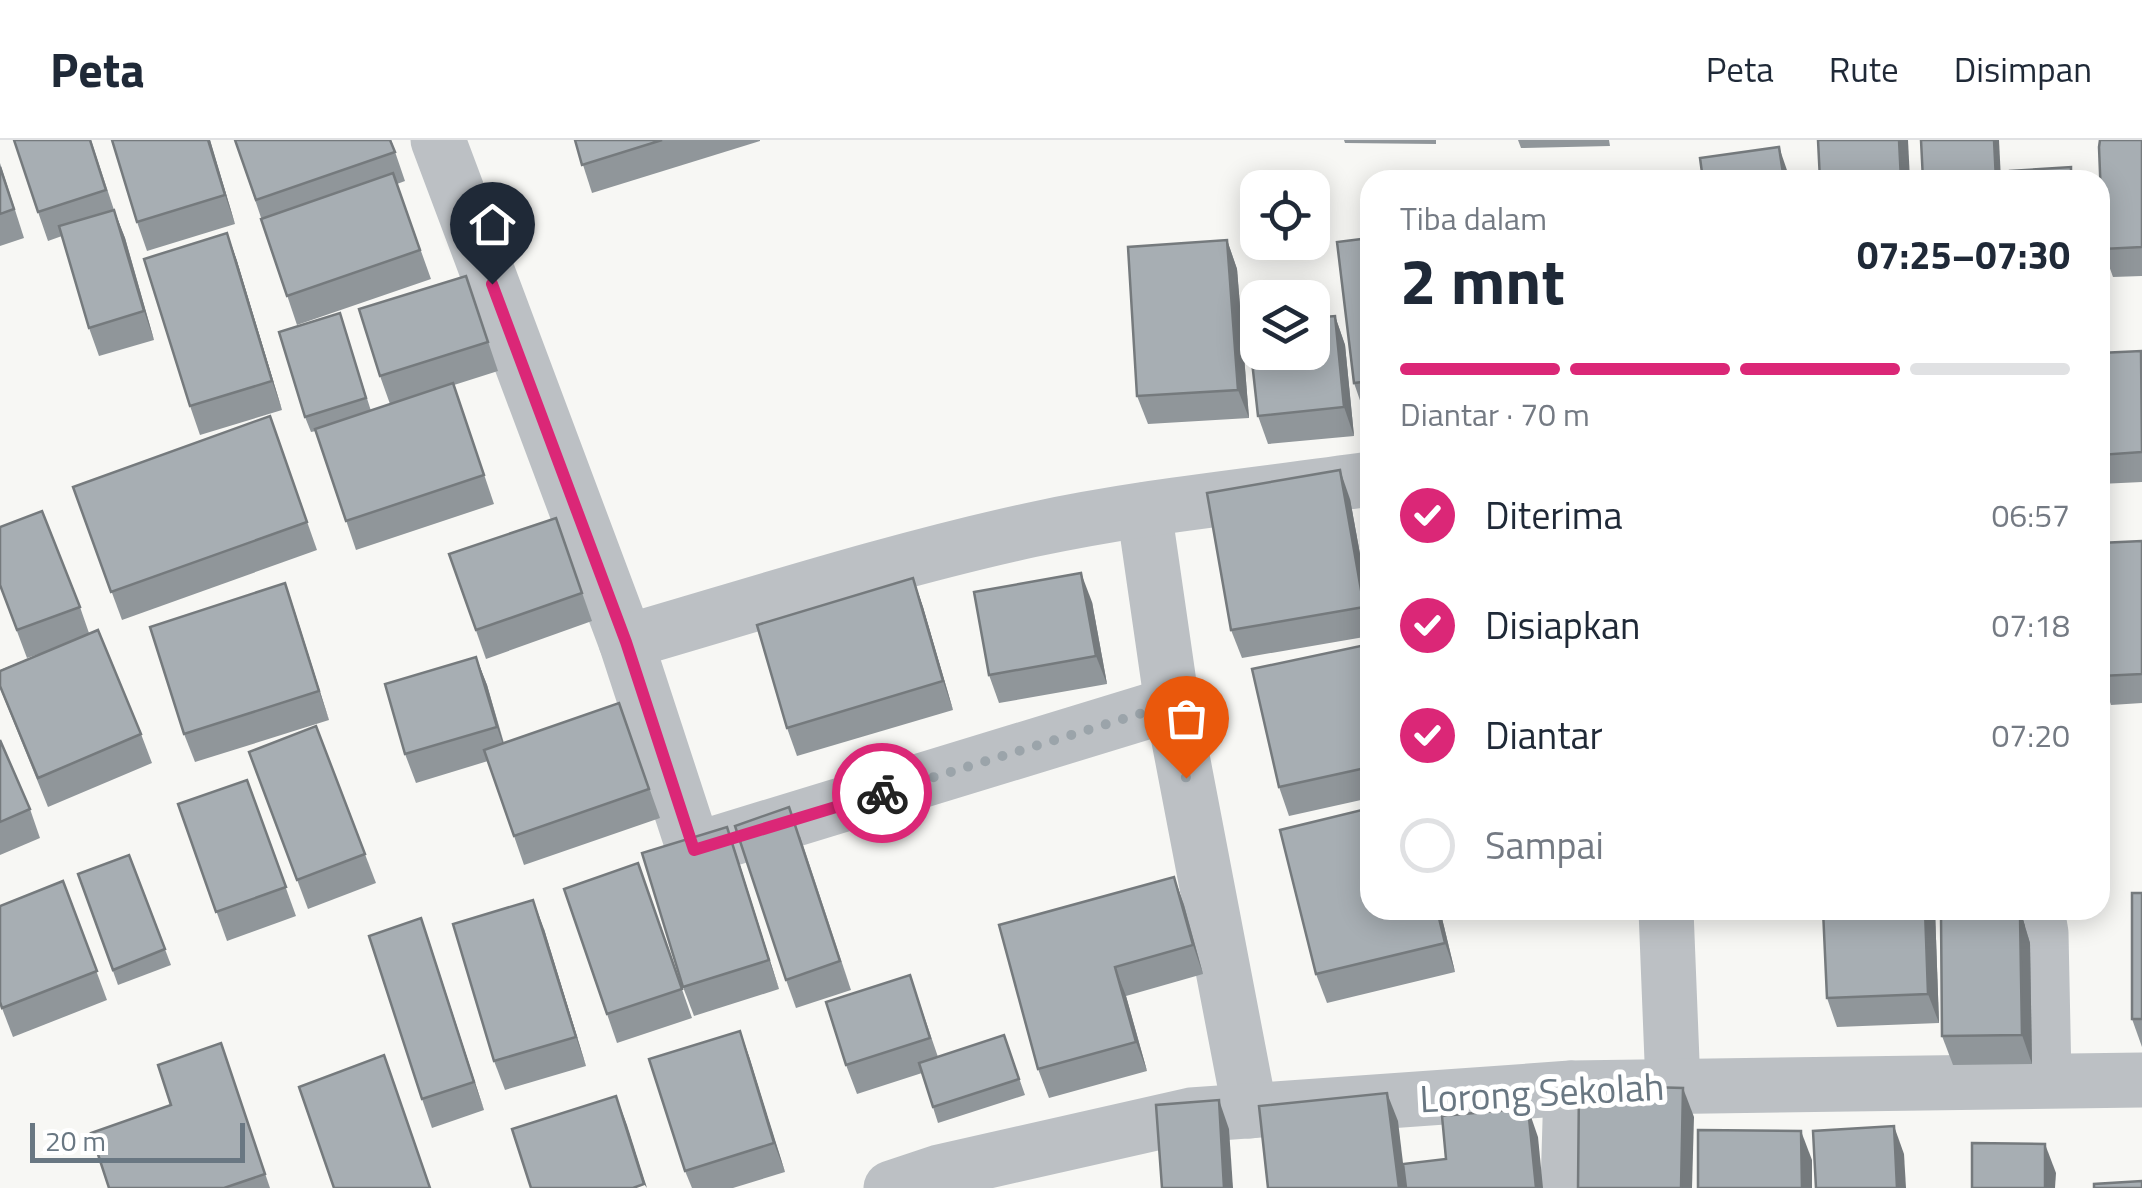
<!DOCTYPE html>
<html lang="id">
<meta charset="utf-8">
<style>
:root{--surface:#fff;--page:#f6f6f7;--text:#1f2937;--muted:#747a83;--line:#e0e1e3;--accent:#db2777}
body{margin:0;font-family:"Titillium Web",sans-serif;background:var(--page);color:var(--text);height:100vh;display:flex;flex-direction:column;font-size:38px;white-space:nowrap}
*{box-sizing:border-box;margin:0}
p{font-size:32px;color:var(--muted)}
.icon{flex:none;width:55px;height:55px;fill:none;stroke:currentColor;stroke-width:2;stroke-linecap:round;stroke-linejoin:round}
.map{position:relative;flex:1;overflow:hidden}
.details{position:absolute;left:1360px;top:30px;width:750px;height:750px;display:flex;flex-direction:column;background:var(--surface);border-radius:30px;box-shadow:0 5px 25px #0003}
.details>*{flex:none}
.buttons{position:absolute;left:1240px;top:30px;display:grid;gap:20px}
.buttons a{display:grid;place-items:center;width:90px;height:90px;border-radius:20px;background:var(--surface);box-shadow:0 5px 25px #0003;font-size:50px}
.scale{position:absolute;left:30px;bottom:25px;width:215px;box-sizing:border-box;padding-left:10px;border:5px solid #697782;border-top:0;font-size:28px;line-height:35px;white-space:nowrap;color:#697782;-webkit-text-stroke:8px #fff;paint-order:stroke}
.pin{position:absolute;display:grid;place-items:center;width:85px;height:85px;color:#fff;margin:-102px -42px;border-radius:50% 50% 50% 0;rotate:-45deg;box-shadow:0 0 10px #0007}
.pin .icon{rotate:45deg}
.courier{position:absolute;display:grid;place-items:center;width:100px;height:100px;margin:-50px;border:8px solid #db2777;border-radius:50%;background:#fff;color:#222;box-shadow:0 2px 12px #0007}
.headline em{font-style:normal;font-weight:700}
.headline div{display:flex;flex-direction:column-reverse}
.headline{display:flex;align-items:center;justify-content:space-between;height:170px;padding:0 40px}
h1{font-size:65px;font-weight:700;line-height:75px}
.bar{display:grid;grid-template-columns:repeat(4,1fr);gap:15px 10px;align-content:center;height:120px;padding:0 40px}
.bar i{height:12px;border-radius:8px;background:var(--line)}
.bar .selected{background:var(--accent)}
.bar p{grid-column:span 4}
ol{padding:0 40px;list-style:none}
li{display:flex;align-items:center;gap:30px;height:110px}
li p{margin-inline-start:auto}
li .icon{padding:10px;border-radius:50%;background:var(--accent);color:#fff;stroke-width:4}
li:last-child{color:var(--muted)}
li i{width:55px;height:55px;border:5px solid var(--line);border-radius:50%}
header{display:flex;align-items:center;gap:60px;box-sizing:border-box;height:140px;padding:0 50px;background:var(--surface);border-bottom:2px solid var(--line)}
header strong{font-size:48px}
nav{display:flex;gap:55px;margin-inline-start:auto;font-size:35px}
.map>svg:first-child{display:block}
.lines{fill:none;stroke-linecap:round;stroke-linejoin:round}
.minor{stroke:#bcc0c4;stroke-width:55}
.wall{fill:#90969a}
.shaded-wall{fill:#757a7d}
.building{fill:#a7aeb3;stroke:#757a7d;stroke-width:2.5}
.done{stroke:#9ba4aa;stroke-width:10;stroke-dasharray:0 18}
.route{stroke:#db2777;stroke-width:12}
.labels{text-anchor:middle;stroke-width:10;stroke-linejoin:round;paint-order:stroke}
.street-label{font-size:38px;fill:#697782;stroke:#fff}
</style>
<header>
<strong>Peta</strong>
<nav><a>Peta</a><a>Rute</a><a>Disimpan</a></nav>
</header>
<div class="map">
<svg width="2142" height="1048" viewBox="0 0 2142 1048">
<rect width="100%" height="100%" fill="#f7f7f4"/>
<g class="lines">
<!-- minor -->
<g class="minor">
<path d="M438,0L626,502L694,710L1172,564"/>
<path d="M1144,370L1172,564L1250,971"/>
<path d="M626,502C760,463 894,420 1031,390C1142,366 1257,355 1370,339"/>
<path d="M1666,770L1673,946"/>
<path d="M2037,770L2041,793L2044,939"/>
<path d="M891,1048L939,1032L1191,975L1571,948L2142,940"/>
<path d="M1568,1048L1571,948"/>
</g>
</g>
<!-- wall -->
<g class="wall">
<path d="M91,0L114,70L125,98L154,200L99,216L89,188L62,96L48,101L38,72Z"/>
<path d="M210,0L235,84L147,111L137,82Z"/>
<path d="M235,0H391L405,41L397,44L431,139L297,185Z"/>
<path d="M575,0H760V1L592,53Z"/>
<path d="M1344,0H1436V4L1345,3Z"/>
<path d="M1518,0H1609L1610,6L1521,8Z"/>
<path d="M2142,0V136L2113,137L2103,109Z"/>
<path d="M0,23L24,98L0,106Z"/>
<path d="M227,93L237,121L282,270L200,295L190,266Z"/>
<path d="M1370,98V271L1364,272L1354,243Z"/>
<path d="M1227,100L1237,129L1249,278L1148,284L1137,256Z"/>
<path d="M466,136L498,231L454,245L494,364L356,410L316,291L311,292L305,277L340,173L371,271L390,264L380,236Z"/>
<path d="M1335,176L1345,205L1354,296L1268,304L1258,276Z"/>
<path d="M2100,213H2142V342L2100,344Z"/>
<path d="M270,276L317,410L122,480L73,347Z"/>
<path d="M1350,359L1370,469V496L1242,518L1231,490Z"/>
<path d="M556,378L592,481L486,519L449,414Z"/>
<path d="M2142,401V563L2111,565L2101,536Z"/>
<path d="M913,438L923,467L953,570L797,616L787,588Z"/>
<path d="M285,443L329,580L195,622L184,594Z"/>
<path d="M0,446L80,467L89,493L141,594L152,623L48,667L0,548V530L48,511L27,518Z"/>
<path d="M1092,462L1107,544L999,563L989,535Z"/>
<path d="M1370,504V658L1289,676L1279,647Z"/>
<path d="M476,517L487,545L504,603L619,563L660,678L524,725L488,621L416,643L405,614Z"/>
<path d="M316,586L376,743L308,769L249,612Z"/>
<path d="M0,600L30,669L40,698L0,715Z"/>
<path d="M247,640L296,776L227,801L178,664Z"/>
<path d="M727,687L779,849L694,876L683,847Z"/>
<path d="M800,696L851,850L796,868L786,840Z"/>
<path d="M129,715L171,825L118,845L78,734Z"/>
<path d="M638,723L692,878L617,903L564,749Z"/>
<path d="M1174,737L1184,765L1203,834L1126,856L1147,931L1049,958L1038,929Z"/>
<path d="M63,741L107,860L13,897L0,863Z"/>
<path d="M2142,753V907L2132,879Z"/>
<path d="M1370,770H1440L1455,832L1327,863L1316,834Z"/>
<path d="M1823,770H1935L1939,883L1837,887L1827,858Z"/>
<path d="M2020,770L2030,803L2032,924L1953,925L1942,896Z"/>
<path d="M421,778L484,970L432,988L422,959Z"/>
<path d="M544,789L586,926L505,950L494,921Z"/>
<path d="M910,835L938,917L1004,895L1025,955L938,983L922,933L857,954L846,925Z"/>
<path d="M740,891L785,1032L733,1048H692L685,1031Z"/>
<path d="M221,903L270,1048H109L171,965Z"/>
</g>
<!-- shaded-wall -->
<g class="shaded-wall">
<path d="M208,0H210L235,84L225,55Z"/>
<path d="M1899,0H1908L1910,40H1901Z"/>
<path d="M1994,0H1999L2001,40H1996Z"/>
<path d="M1779,7L1789,36L1790,40H1784Z"/>
<path d="M114,70L125,98L154,200L144,171Z"/>
<path d="M227,93L237,121L282,270L272,241Z"/>
<path d="M1227,100L1237,129L1249,278L1238,250Z"/>
<path d="M1335,176L1345,205L1354,296L1344,267Z"/>
<path d="M1340,330L1350,359L1370,469V483L1364,467Z"/>
<path d="M1081,433L1092,462L1107,544L1096,516Z"/>
<path d="M913,438L923,467L953,570L943,541Z"/>
<path d="M285,443L295,472L329,580L319,551Z"/>
<path d="M476,517L487,545L507,616L497,587Z"/>
<path d="M727,687L737,716L779,849L769,820Z"/>
<path d="M1174,737L1184,765L1203,834L1193,805Z"/>
<path d="M533,760L544,789L586,926L576,897Z"/>
<path d="M1437,770H1440L1455,832L1445,803Z"/>
<path d="M1925,770H1935L1939,883L1928,854Z"/>
<path d="M2020,770L2030,803L2032,924L2022,895Z"/>
<path d="M421,778L431,807L484,970L474,942Z"/>
<path d="M1115,827L1126,856L1147,931L1136,902Z"/>
<path d="M740,891L750,919L785,1032L774,1003Z"/>
<path d="M1683,948L1694,977L1692,1048H1681Z"/>
<path d="M1387,953L1398,981L1406,1048H1399Z"/>
<path d="M616,956L627,985L647,1048L644,1044Z"/>
<path d="M1219,960L1229,989L1233,1048H1224Z"/>
<path d="M1528,968L1538,997L1543,1048H1536Z"/>
<path d="M1894,986L1904,1014L1906,1048H1897Z"/>
<path d="M1801,991L1812,1020V1048H1802Z"/>
<path d="M2045,1004L2056,1033L2055,1048H2045Z"/>
</g>
<!-- building -->
<g class="building">
<path d="M14,0H90L106,50L38,72Z"/>
<path d="M112,0H208L225,55L137,82Z"/>
<path d="M235,0H390L395,12L256,60Z"/>
<path d="M575,0H662L582,25Z"/>
<path d="M1818,0H1899L1901,40H1820Z"/>
<path d="M1921,0H1994L1996,40H1923Z"/>
<path d="M2100,0H2142V107L2103,109L2099,7Z"/>
<path d="M1779,7L1784,40H1703L1700,18Z"/>
<path d="M0,27L14,69L0,74Z"/>
<path d="M2071,27V40H2010V31Z"/>
<path d="M393,33L420,110L287,156L261,79Z"/>
<path d="M114,70L144,171L89,188L59,86Z"/>
<path d="M227,93L272,241L190,266L144,119Z"/>
<path d="M1370,98V241L1354,243L1337,102Z"/>
<path d="M1227,100L1238,250L1137,256L1128,107Z"/>
<path d="M466,136L488,202L380,236L359,169Z"/>
<path d="M340,173L366,258L305,277L279,192Z"/>
<path d="M1335,176L1344,267L1258,276L1248,185L1258,184V212H1312V178Z"/>
<path d="M2141,211L2142,312L2100,315V213Z"/>
<path d="M453,243L484,335L346,381L315,289Z"/>
<path d="M270,276L307,382L111,452L73,347Z"/>
<path d="M1340,330L1364,467L1231,490L1207,353Z"/>
<path d="M42,371L80,467L17,490L0,445V387Z"/>
<path d="M556,378L582,453L476,490L449,414Z"/>
<path d="M2142,401V534L2101,536L2100,403Z"/>
<path d="M1081,433L1096,516L989,535L974,452Z"/>
<path d="M913,438L943,541L787,588L757,485Z"/>
<path d="M285,443L319,551L184,594L150,487Z"/>
<path d="M98,490L141,594L38,638L0,546V531Z"/>
<path d="M1370,504V627L1279,647L1252,529Z"/>
<path d="M476,517L497,587L405,614L385,544Z"/>
<path d="M619,563L649,649L514,696L484,610Z"/>
<path d="M316,586L365,714L297,740L249,612Z"/>
<path d="M0,600L30,669L0,682Z"/>
<path d="M247,640L286,747L216,772L178,664Z"/>
<path d="M789,667L840,821L786,840L735,686Z"/>
<path d="M1370,668V770H1437L1445,803L1316,834L1280,690Z"/>
<path d="M727,687L769,820L683,847L642,713Z"/>
<path d="M129,715L165,809L113,830L78,734Z"/>
<path d="M638,723L682,849L607,874L564,749Z"/>
<path d="M1174,737L1193,805L1115,827L1136,902L1038,929L999,785Z"/>
<path d="M63,741L97,831L2,868L0,862V766Z"/>
<rect x="2132" y="753" width="10" height="126"/>
<path d="M533,760L576,897L494,921L453,784Z"/>
<path d="M1823,770H1925L1928,854L1827,858Z"/>
<path d="M1946,770H2019L2024,787L2020,775H1946Z"/>
<path d="M1941,775H2020L2022,895L1942,896Z"/>
<path d="M421,778L474,942L422,959L369,796Z"/>
<path d="M910,835L930,898L846,925L826,862Z"/>
<path d="M740,891L774,1003L685,1031L649,919Z"/>
<path d="M1004,895L1019,939L933,967L919,923Z"/>
<path d="M221,903L265,1034L224,1048H109L91,993L171,965L158,925Z"/>
<path d="M384,915L430,1048H334L299,947Z"/>
<path d="M1579,945L1683,948L1681,1048H1578Z"/>
<path d="M1387,953L1399,1048H1268L1259,966Z"/>
<path d="M616,956L644,1044L633,1048H531L512,989Z"/>
<path d="M1219,960L1224,1048H1162L1156,965Z"/>
<path d="M1528,968L1536,1048H1406L1403,1024L1446,1019L1442,976Z"/>
<path d="M1894,986L1897,1048H1816L1813,991Z"/>
<path d="M1698,990L1801,991L1802,1048H1698Z"/>
<path d="M1972,1003L2045,1004V1048H1972Z"/>
<path d="M2142,1041V1048H2094V1044Z"/>
</g>
<g class="lines">
<!-- done -->
<path class="done" d="M882,653L1172,564L1186,638"/>
<!-- route -->
<path class="route" d="M492,144L626,502L694,710L882,653"/>
</g>
<g class="labels">
<!-- street labels -->
<g class="street-label">
<text transform="translate(1542 953) rotate(-3)" y="13">Lorong Sekolah</text>
</g>
</g>
</svg>
<div class="buttons">
<a><svg class="icon" aria-label="locate" viewBox="0 0 24 24"><circle cx="12" cy="12" r="6"/><path d="M12 2v4M12 18v4M2 12h4M18 12h4"/></svg></a>
<a><svg class="icon" aria-label="layers" viewBox="0 0 24 24"><path d="M12 4l9 5-9 5-9-5zM3 14l9 5 9-5"/></svg></a>
</div>
<div class="scale">20 m</div>
<div class="pin" style="left:1186px;top:638px;background:#ea580c"><svg class="icon" aria-label="bag" viewBox="0 0 24 24"><path d="M5 8h14l-1 12H6zM9 8a3 3 0 0 1 6 0"/></svg></div>
<div class="pin" style="left:492px;top:144px;background:#1f2937"><svg class="icon" aria-label="home" viewBox="0 0 24 24"><path d="M3 11l9-7 9 7M6 9v11h12V9"/></svg></div>
<div class="courier" style="left:882px;top:653px"><svg class="icon" aria-label="bike" viewBox="0 0 24 24"><circle cx="6" cy="16" r="4"/><circle cx="18" cy="16" r="4"/><path d="M6 16l4-8h5l3 8M10 8l3 8H6M13 5h3"/></svg></div>
<section class="details">
<div class="headline"><div><h1>2 mnt</h1><p>Tiba dalam</p></div><em>07:25–07:30</em></div>
<div class="bar"><i class="selected"></i><i class="selected"></i><i class="selected"></i><i></i><p>Diantar · 70 m</p></div>
<ol>
<li><svg class="icon" aria-label="check" viewBox="0 0 24 24"><path d="M5 12l5 5 9-10"/></svg>Diterima<p>06:57</p></li>
<li><svg class="icon" aria-label="check" viewBox="0 0 24 24"><path d="M5 12l5 5 9-10"/></svg>Disiapkan<p>07:18</p></li>
<li><svg class="icon" aria-label="check" viewBox="0 0 24 24"><path d="M5 12l5 5 9-10"/></svg>Diantar<p>07:20</p></li>
<li><i></i>Sampai</li>
</ol>
</section>
</div>
